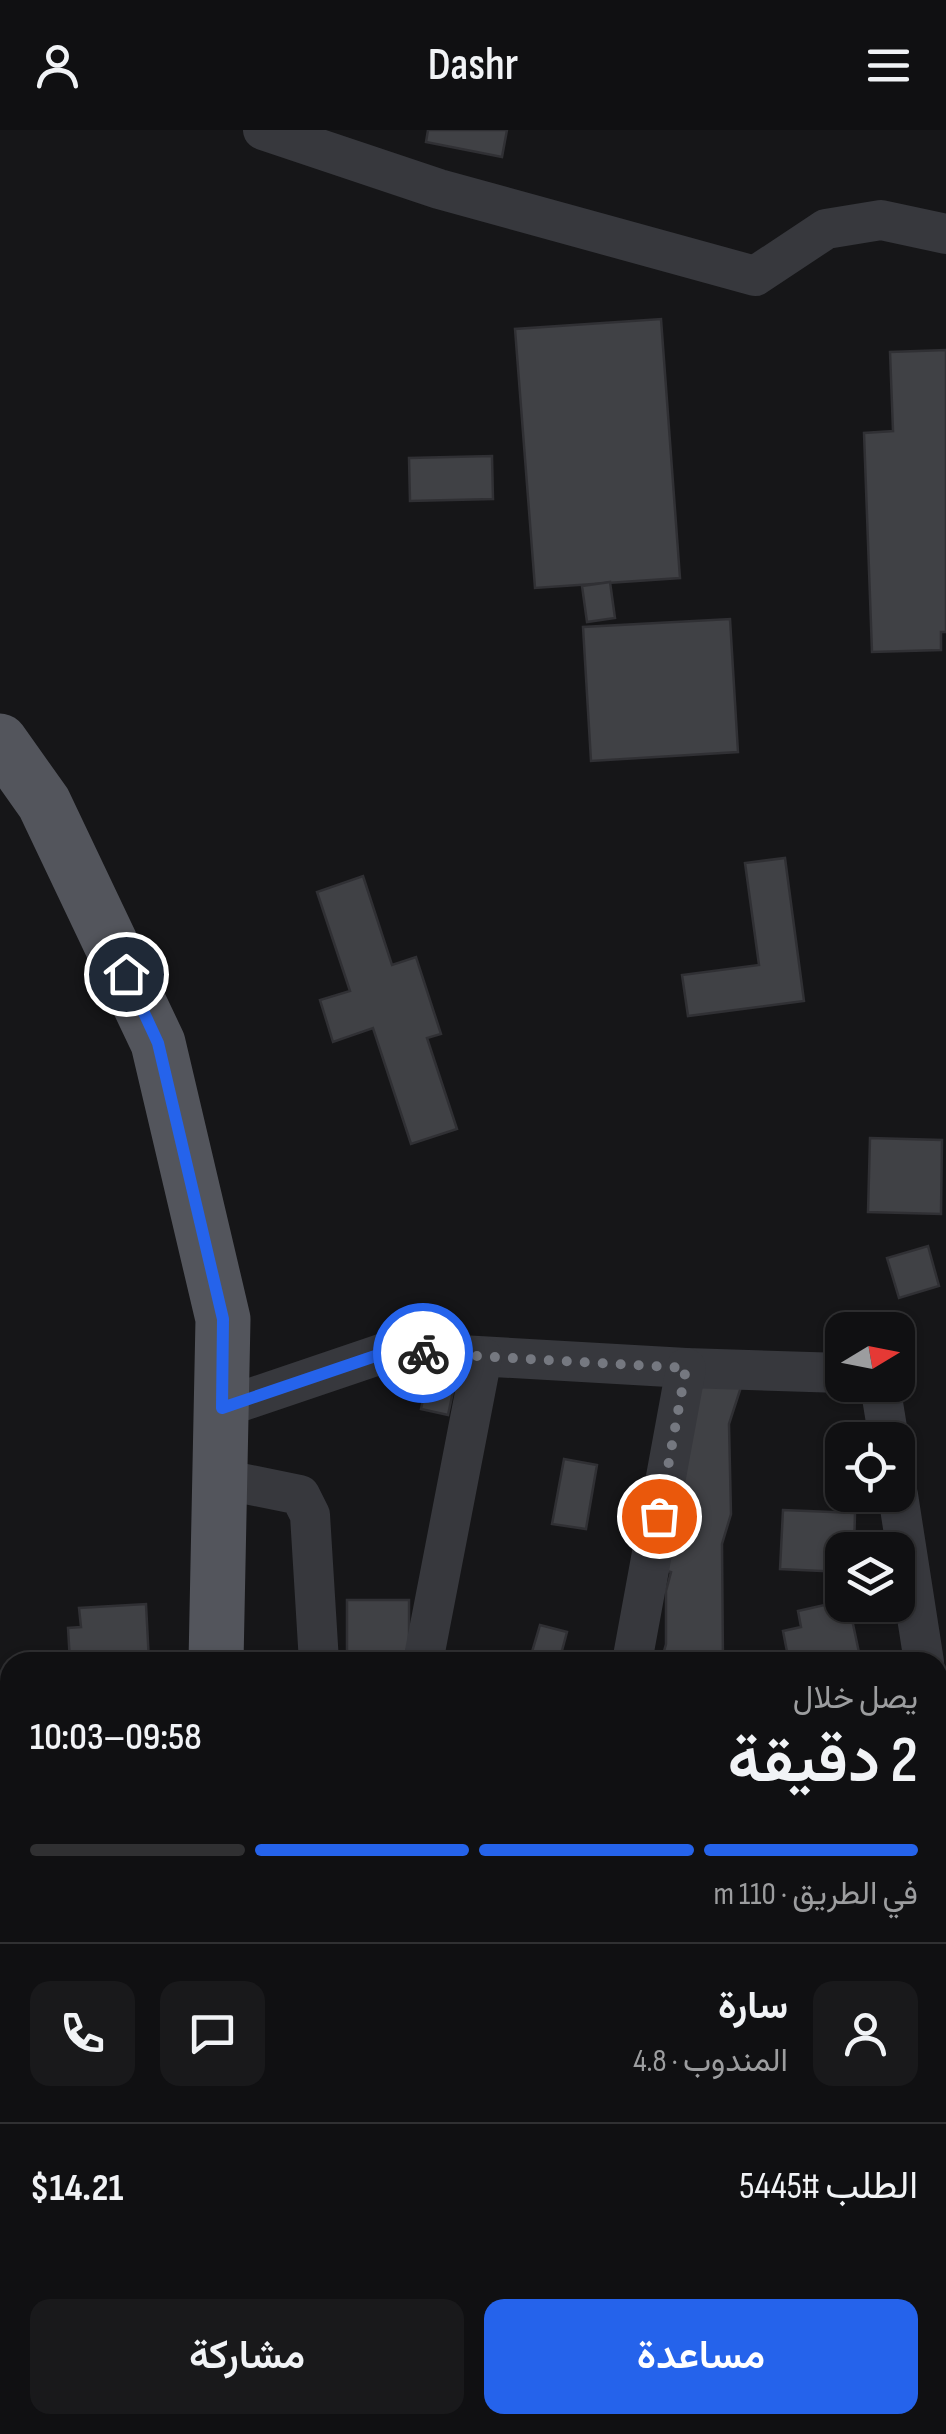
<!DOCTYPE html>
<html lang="ar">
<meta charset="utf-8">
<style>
:root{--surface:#101012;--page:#19191b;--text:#f1f3f6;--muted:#9c9d9f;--line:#303032;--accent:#2563eb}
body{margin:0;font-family:"Sofia Sans Condensed",Vazirmatn,sans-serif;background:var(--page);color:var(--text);direction:rtl;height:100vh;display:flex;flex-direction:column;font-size:38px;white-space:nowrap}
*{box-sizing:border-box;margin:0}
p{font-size:32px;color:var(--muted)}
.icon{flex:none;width:55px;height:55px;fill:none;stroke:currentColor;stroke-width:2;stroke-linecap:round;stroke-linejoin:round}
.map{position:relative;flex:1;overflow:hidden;direction:ltr}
.panel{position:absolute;left:0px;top:1522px;width:948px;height:782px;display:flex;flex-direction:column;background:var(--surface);border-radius:30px 30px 0 0;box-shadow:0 2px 8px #0004,0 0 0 2px var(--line);direction:rtl}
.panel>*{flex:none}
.needle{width:65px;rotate:80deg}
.fabs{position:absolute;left:825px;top:1182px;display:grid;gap:20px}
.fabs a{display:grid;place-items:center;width:90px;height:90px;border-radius:20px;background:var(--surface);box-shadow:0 2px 8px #0004,0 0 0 2px var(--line);font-size:50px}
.pin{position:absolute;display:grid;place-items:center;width:85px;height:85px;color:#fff;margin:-42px;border:5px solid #fff;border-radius:50%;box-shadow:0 2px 10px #0007}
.courier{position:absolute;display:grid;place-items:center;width:100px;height:100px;margin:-50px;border:8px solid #2563eb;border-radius:50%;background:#fff;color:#222;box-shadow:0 2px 12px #0007}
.headline em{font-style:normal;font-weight:600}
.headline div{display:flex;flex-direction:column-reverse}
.headline{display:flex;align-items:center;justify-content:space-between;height:170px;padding:0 30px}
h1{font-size:65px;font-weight:600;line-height:75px}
.bar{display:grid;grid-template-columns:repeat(4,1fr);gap:15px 10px;align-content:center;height:120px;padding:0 30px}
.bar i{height:12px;border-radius:8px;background:var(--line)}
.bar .on{background:var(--accent)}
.bar p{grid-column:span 4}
.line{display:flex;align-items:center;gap:25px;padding:0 30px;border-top:2px solid var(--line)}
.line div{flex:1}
.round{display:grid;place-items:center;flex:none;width:105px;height:105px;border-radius:20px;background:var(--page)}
.action{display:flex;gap:20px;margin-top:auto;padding:20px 30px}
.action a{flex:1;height:115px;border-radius:20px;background:var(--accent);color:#fff;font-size:40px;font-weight:600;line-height:115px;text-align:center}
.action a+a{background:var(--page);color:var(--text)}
header{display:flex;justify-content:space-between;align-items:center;height:130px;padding:0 30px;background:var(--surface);font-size:45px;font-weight:600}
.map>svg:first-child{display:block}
.building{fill:#404145;stroke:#303034;stroke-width:2.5}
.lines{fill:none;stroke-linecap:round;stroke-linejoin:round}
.street{stroke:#37383d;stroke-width:40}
.primary{stroke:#53555c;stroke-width:55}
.done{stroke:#757880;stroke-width:10;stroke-dasharray:0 18}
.route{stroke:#2563eb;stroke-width:12}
</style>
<header><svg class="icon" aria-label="menu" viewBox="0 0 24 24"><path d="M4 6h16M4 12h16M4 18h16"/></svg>Dashr<svg class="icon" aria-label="person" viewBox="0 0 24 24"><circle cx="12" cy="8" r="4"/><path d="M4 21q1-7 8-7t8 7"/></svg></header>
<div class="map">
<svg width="946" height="2304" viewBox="0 0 946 2304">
<rect width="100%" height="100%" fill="#161618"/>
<!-- building -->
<g class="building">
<path d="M428,0H507L502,27L426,12Z"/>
<path d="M661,189L680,448L535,458L515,199Z"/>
<path d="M946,220V502H941V520L872,522L864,303L893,301L890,222Z"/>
<path d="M492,326L493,369L410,371L409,328Z"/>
<path d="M610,452L615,488L587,492L582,456Z"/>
<path d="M730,489L738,622L591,631L583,497Z"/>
<path d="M785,728L804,871L688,886L682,845L759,835L745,733Z"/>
<path d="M363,746L392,835L416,827L441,904L427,908L457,999L411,1014L373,898L333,912L320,870L350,861L317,762Z"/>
<path d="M870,1008L942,1010L941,1084L868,1082Z"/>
<path d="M928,1116L939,1156L899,1168L887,1128Z"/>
<path d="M699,1222L743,1251L729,1294L731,1384L722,1414L723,1532H661L666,1514V1461L671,1442L651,1436Z"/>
<path d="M426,1256L453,1262L448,1285L421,1279Z"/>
<path d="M564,1329L597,1335L586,1399L552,1394Z"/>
<path d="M783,1380L855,1383L854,1420H842V1442L780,1439Z"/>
<rect x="347" y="1470" width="62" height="62"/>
<path d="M842,1471V1475H849L861,1532H789L783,1501L801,1497L798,1481Z"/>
<path d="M146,1474L149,1532H70L68,1498L81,1497L79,1478Z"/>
<path d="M540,1495L567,1502L559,1532H529Z"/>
<rect x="0" y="1806" width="10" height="227"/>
<path d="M0,2075H10V2295H93V2304H0Z"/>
<path d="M548,2295H758L757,2304H548Z"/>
</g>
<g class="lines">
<!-- street -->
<g class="street">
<path d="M263,0L439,59L755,146L826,99L881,90L946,104"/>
<path d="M880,1255L889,1310"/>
<path d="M222,1278L390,1221L686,1238L842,1243"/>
<path d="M221,1349L300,1365L310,1385L319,1532"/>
<path d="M898,1365L924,1532"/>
<path d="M423,1532L482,1227"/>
<path d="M632,1532L686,1238"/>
<path d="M938,1621L946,1676"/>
<path d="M938,1759L946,1760"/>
<path d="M938,2240L946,2053"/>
<path d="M935,2304V2295"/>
</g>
<!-- primary -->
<g class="primary">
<path d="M0,611L44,673L158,913L223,1189L216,1532"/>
<path d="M186,2304V2295"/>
</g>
</g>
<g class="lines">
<!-- done -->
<path class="done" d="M423,1223L686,1238L659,1386"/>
<!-- route -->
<path class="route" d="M126,844L158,913L223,1189L222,1278L390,1221L423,1223"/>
</g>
</svg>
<div class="fabs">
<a><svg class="needle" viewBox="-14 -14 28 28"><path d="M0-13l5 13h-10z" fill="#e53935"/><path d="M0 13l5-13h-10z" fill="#9c9d9f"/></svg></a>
<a><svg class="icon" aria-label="locate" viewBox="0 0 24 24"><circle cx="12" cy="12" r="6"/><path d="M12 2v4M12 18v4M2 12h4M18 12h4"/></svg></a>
<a><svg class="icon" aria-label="layers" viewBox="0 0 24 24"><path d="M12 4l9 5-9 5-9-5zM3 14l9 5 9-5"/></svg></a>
</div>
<div class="pin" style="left:659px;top:1386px;background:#ea580c"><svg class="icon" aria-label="bag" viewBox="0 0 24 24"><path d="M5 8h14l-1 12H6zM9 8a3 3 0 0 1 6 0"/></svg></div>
<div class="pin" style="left:126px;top:844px;background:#1f2937"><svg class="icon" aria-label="home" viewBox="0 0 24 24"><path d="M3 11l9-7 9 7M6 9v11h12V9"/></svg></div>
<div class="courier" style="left:423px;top:1223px"><svg class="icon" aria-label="bike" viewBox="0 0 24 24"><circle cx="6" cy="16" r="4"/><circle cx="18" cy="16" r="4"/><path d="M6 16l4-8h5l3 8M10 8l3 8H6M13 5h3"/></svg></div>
<section class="panel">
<div class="headline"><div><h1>2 دقيقة</h1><p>يصل خلال</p></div><em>09:58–10:03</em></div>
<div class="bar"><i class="on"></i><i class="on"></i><i class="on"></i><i></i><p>في الطريق · 110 m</p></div>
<div class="line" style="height:180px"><a class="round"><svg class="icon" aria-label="person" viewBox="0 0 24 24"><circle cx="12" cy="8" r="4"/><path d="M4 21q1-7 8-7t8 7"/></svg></a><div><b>سارة</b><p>المندوب · 4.8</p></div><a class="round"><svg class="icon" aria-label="chat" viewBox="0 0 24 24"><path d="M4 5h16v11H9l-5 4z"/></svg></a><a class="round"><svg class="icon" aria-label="phone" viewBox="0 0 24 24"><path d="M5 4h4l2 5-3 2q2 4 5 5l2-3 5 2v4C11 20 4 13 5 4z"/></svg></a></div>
<div class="line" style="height:130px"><div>الطلب #5445</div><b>$14.21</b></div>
<div class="action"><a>مساعدة</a><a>مشاركة</a></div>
</section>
</div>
